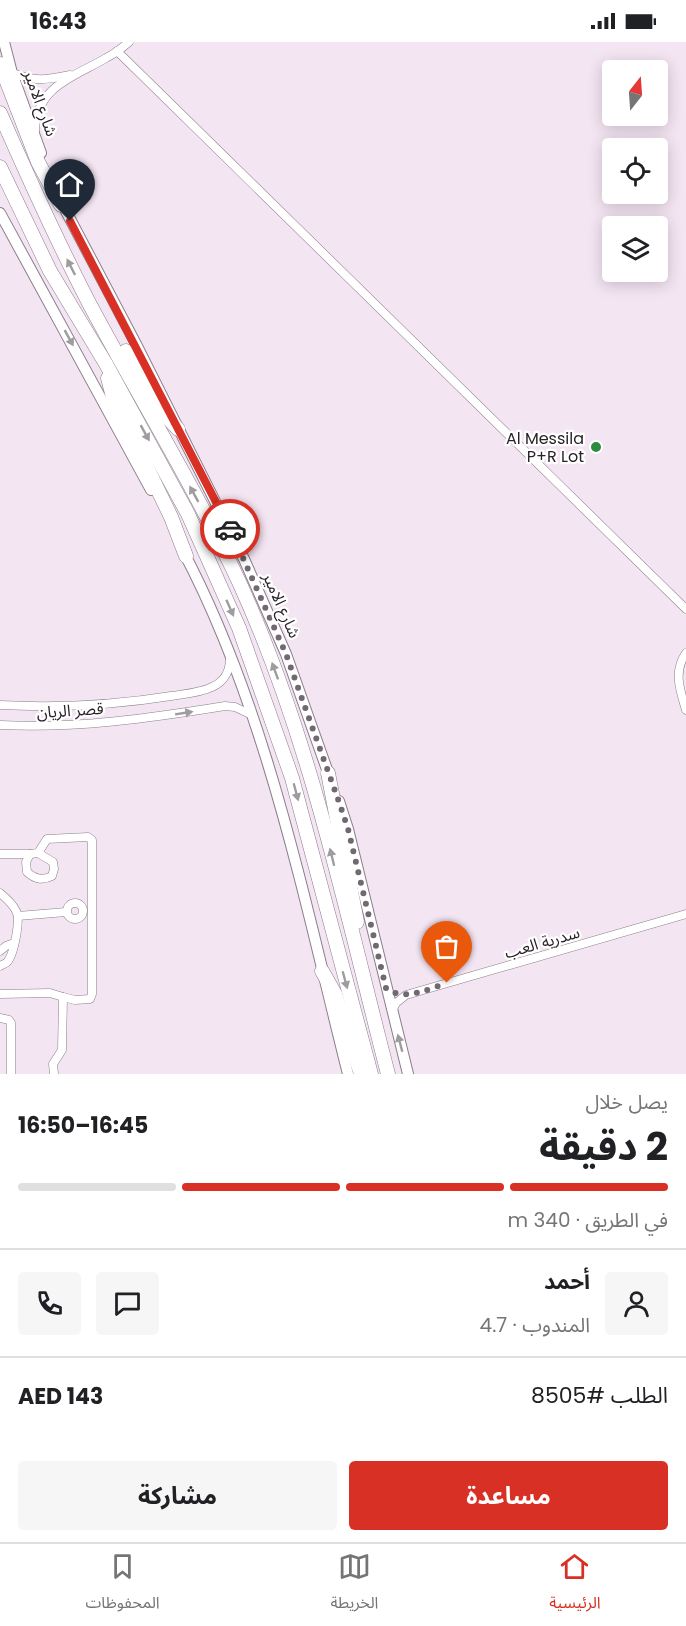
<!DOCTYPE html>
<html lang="ar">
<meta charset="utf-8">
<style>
:root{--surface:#fff;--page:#f6f6f6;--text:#202124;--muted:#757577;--line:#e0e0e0;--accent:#d93025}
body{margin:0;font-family:Poppins,"Noto Sans Arabic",sans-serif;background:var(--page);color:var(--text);direction:rtl;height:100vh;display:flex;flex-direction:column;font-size:22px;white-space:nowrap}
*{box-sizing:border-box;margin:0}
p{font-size:20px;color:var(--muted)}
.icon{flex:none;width:33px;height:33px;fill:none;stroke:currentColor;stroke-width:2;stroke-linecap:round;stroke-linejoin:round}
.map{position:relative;height:1032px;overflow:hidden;direction:ltr}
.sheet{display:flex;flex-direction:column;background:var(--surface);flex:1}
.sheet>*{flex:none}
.needle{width:39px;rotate:17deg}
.buttons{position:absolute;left:602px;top:18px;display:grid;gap:12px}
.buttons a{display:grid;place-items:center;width:66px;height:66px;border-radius:6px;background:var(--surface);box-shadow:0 3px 15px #0003;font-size:30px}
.pin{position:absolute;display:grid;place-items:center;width:51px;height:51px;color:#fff;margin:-62px -26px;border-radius:50% 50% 50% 0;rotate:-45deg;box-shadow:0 0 6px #0007}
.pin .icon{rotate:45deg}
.courier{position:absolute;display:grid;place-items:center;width:60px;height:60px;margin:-30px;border:4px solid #d93025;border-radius:50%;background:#fff;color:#222;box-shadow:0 2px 8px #0007}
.overview em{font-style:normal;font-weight:700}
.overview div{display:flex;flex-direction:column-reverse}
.overview{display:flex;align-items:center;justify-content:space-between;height:102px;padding:0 18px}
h1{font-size:39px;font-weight:700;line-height:45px}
.bar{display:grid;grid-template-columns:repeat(4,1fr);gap:9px 6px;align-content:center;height:72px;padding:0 18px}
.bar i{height:8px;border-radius:4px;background:var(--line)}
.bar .on{background:var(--accent)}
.bar p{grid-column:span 4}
.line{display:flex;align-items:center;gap:15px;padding:0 18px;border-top:2px solid var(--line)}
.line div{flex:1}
.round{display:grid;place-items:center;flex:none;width:63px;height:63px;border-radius:6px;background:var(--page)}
.primary-button{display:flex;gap:12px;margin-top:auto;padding:12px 18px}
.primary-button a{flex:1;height:69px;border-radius:6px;background:var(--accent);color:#fff;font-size:24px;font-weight:700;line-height:69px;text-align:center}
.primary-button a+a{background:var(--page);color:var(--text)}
.status{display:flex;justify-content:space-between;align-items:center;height:42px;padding:0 30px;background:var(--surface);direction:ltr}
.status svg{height:16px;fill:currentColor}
.dock{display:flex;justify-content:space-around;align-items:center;height:84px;border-top:2px solid var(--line);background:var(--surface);font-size:16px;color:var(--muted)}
.dock a{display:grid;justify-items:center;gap:3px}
.dock .on{color:var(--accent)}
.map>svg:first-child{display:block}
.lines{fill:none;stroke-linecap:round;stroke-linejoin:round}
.street-casing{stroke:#8b7e8b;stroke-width:9}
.secondary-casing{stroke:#8b7e8b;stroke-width:12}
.highway-casing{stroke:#8b7e8b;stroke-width:15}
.street{stroke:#fff;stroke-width:8}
.secondary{stroke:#fff;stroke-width:10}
.highway{stroke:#fff;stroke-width:14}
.oneway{fill:#9f9c9f}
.done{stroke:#716870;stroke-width:6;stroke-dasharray:0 10.8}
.route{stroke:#d93025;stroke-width:8}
.poi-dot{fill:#2d8c3f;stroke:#fff;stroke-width:2}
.labels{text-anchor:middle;stroke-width:4.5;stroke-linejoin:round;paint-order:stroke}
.street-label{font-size:16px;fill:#2a242a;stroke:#fff}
.poi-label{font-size:16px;fill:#2a242a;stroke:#fff;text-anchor:end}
</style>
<div class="status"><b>16:43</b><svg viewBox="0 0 49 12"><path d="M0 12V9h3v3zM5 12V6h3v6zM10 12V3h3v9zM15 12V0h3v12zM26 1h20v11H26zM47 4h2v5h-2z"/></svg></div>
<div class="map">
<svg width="686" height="1032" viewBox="0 0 686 1032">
<rect width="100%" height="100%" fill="#f4e5f3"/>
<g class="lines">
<!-- street casing -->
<g class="street-casing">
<g id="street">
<path d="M117,9L686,567"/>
<path d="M12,31C36,40 45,38 70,33"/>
<path d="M35,89C36,44 74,35 106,16C114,12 122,6 129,0"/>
<path d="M686,611C673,630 680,648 686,668"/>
<path d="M0,663C57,666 115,663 171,654C184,652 200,651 212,645C224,640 230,629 230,616"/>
<path d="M0,683C75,687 151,676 225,664L235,665L252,673"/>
<path d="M38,811L53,820L54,827L52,834C42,839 35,837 27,830L26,820L30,812L38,811L47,797L88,795L92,798V952L90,957L75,958L63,955"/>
<path d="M0,812H30"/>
<path d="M0,851C6,856 13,862 16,869C21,877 14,911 8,919C6,922 4,922 0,924"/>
<circle cx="75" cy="869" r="8"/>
<path d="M18,874L66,870"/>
<path d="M0,909L6,904L14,901"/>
<path d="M0,952L50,951L63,955L62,1008L53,1022L54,1032"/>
<path d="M392,969L396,961L406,953L686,872"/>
<path d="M0,976L9,978L11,981V1032"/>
</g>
</g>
<!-- secondary casing -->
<g class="secondary-casing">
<g id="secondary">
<path d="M4,0L12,31L41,111"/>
<path d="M59,156L136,302L244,517L286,612L330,736"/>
<path d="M0,171L151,448"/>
<path d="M182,507C267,667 304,858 348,1032"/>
<path d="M339,759L348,787L408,1032"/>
</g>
</g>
<!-- highway casing -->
<g class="highway-casing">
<g id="highway">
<path d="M0,22L38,120L61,163"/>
<path d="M0,71C28,135 57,199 89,261C139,355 195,445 240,542C311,698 345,867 388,1032"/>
<path d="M0,125L50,229L106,322L188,472L239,586L292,736L371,1032"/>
<path d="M126,309L165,373L178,387"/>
<path d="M108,336L113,355L171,475L186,514"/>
<path d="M328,731L357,880"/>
<path d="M322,929L335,952L361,1032"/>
</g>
</g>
<!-- street -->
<use href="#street" class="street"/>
<!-- secondary -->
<use href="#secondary" class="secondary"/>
<!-- highway -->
<use href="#highway" class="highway"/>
</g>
<!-- one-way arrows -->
<defs><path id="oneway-solid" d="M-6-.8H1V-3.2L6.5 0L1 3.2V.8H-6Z" transform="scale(1.5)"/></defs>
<g class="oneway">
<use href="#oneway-solid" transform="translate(71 225) rotate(-117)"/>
<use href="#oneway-solid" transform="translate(69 296) rotate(61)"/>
<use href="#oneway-solid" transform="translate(145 391) rotate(61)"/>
<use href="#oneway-solid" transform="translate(194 452) rotate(-119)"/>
<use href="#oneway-solid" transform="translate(230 566) rotate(66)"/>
<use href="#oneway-solid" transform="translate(275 629) rotate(-110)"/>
<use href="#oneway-solid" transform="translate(184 671) rotate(-9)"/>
<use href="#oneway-solid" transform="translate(296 750) rotate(75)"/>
<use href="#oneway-solid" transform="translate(332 815) rotate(-104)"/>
<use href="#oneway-solid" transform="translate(345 938) rotate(75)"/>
<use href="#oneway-solid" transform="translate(400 1001) rotate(-105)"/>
</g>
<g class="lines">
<!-- done -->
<path class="done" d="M230,487L286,612L339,760L348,787L386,946C404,960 428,947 447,941"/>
<!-- route -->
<path class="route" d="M70,179L230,487"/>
</g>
<!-- markers -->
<circle class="poi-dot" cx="596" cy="405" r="6"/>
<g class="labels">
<!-- street labels -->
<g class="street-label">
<text transform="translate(41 61) rotate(70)" y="6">شارع الامير</text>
<text transform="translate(282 563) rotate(66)" y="6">شارع الامير</text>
<text transform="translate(70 668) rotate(-4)" y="6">قصر الريان</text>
<text transform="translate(542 900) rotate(-16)" y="6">سدرية العب</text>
</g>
<!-- poi labels -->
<g class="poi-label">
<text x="584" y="402">Al Messila<tspan x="584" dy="18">P+R Lot</tspan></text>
</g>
</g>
</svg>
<div class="buttons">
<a><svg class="needle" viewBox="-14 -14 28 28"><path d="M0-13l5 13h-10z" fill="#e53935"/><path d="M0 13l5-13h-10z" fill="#757577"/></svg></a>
<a><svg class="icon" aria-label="locate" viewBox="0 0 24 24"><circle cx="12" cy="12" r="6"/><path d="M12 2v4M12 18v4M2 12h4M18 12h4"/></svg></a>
<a><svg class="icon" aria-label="layers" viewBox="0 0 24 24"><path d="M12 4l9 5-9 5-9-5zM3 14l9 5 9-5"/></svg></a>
</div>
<div class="pin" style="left:447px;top:941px;background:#ea580c"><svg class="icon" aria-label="bag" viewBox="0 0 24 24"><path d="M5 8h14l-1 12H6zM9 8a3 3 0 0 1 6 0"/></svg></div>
<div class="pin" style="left:70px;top:179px;background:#1f2937"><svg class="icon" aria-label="home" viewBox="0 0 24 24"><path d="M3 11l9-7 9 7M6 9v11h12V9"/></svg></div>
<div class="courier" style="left:230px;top:487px"><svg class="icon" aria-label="car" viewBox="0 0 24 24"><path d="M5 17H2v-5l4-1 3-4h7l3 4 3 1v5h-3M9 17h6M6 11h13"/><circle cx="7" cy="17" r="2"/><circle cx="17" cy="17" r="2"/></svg></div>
</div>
<section class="sheet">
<div class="overview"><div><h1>2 دقيقة</h1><p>يصل خلال</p></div><em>16:45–16:50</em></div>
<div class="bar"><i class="on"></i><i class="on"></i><i class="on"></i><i></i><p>في الطريق · 340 m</p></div>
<div class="line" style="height:108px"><a class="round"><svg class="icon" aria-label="person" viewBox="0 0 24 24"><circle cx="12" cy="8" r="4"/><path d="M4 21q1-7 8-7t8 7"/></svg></a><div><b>أحمد</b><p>المندوب · 4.7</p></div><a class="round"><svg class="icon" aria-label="chat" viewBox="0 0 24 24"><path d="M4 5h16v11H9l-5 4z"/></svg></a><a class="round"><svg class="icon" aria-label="phone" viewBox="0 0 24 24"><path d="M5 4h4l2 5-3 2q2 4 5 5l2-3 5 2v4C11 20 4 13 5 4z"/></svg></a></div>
<div class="line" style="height:78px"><div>الطلب #8505</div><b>AED 143</b></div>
<div class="primary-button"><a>مساعدة</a><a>مشاركة</a></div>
</section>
<nav class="dock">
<a class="on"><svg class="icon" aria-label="home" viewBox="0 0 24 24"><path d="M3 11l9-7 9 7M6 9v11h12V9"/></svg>الرئيسية</a>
<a><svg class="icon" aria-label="map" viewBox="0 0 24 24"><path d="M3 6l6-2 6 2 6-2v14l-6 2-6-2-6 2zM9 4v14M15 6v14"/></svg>الخريطة</a>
<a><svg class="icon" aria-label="saved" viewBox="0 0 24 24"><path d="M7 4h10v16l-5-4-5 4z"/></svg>المحفوظات</a>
</nav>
